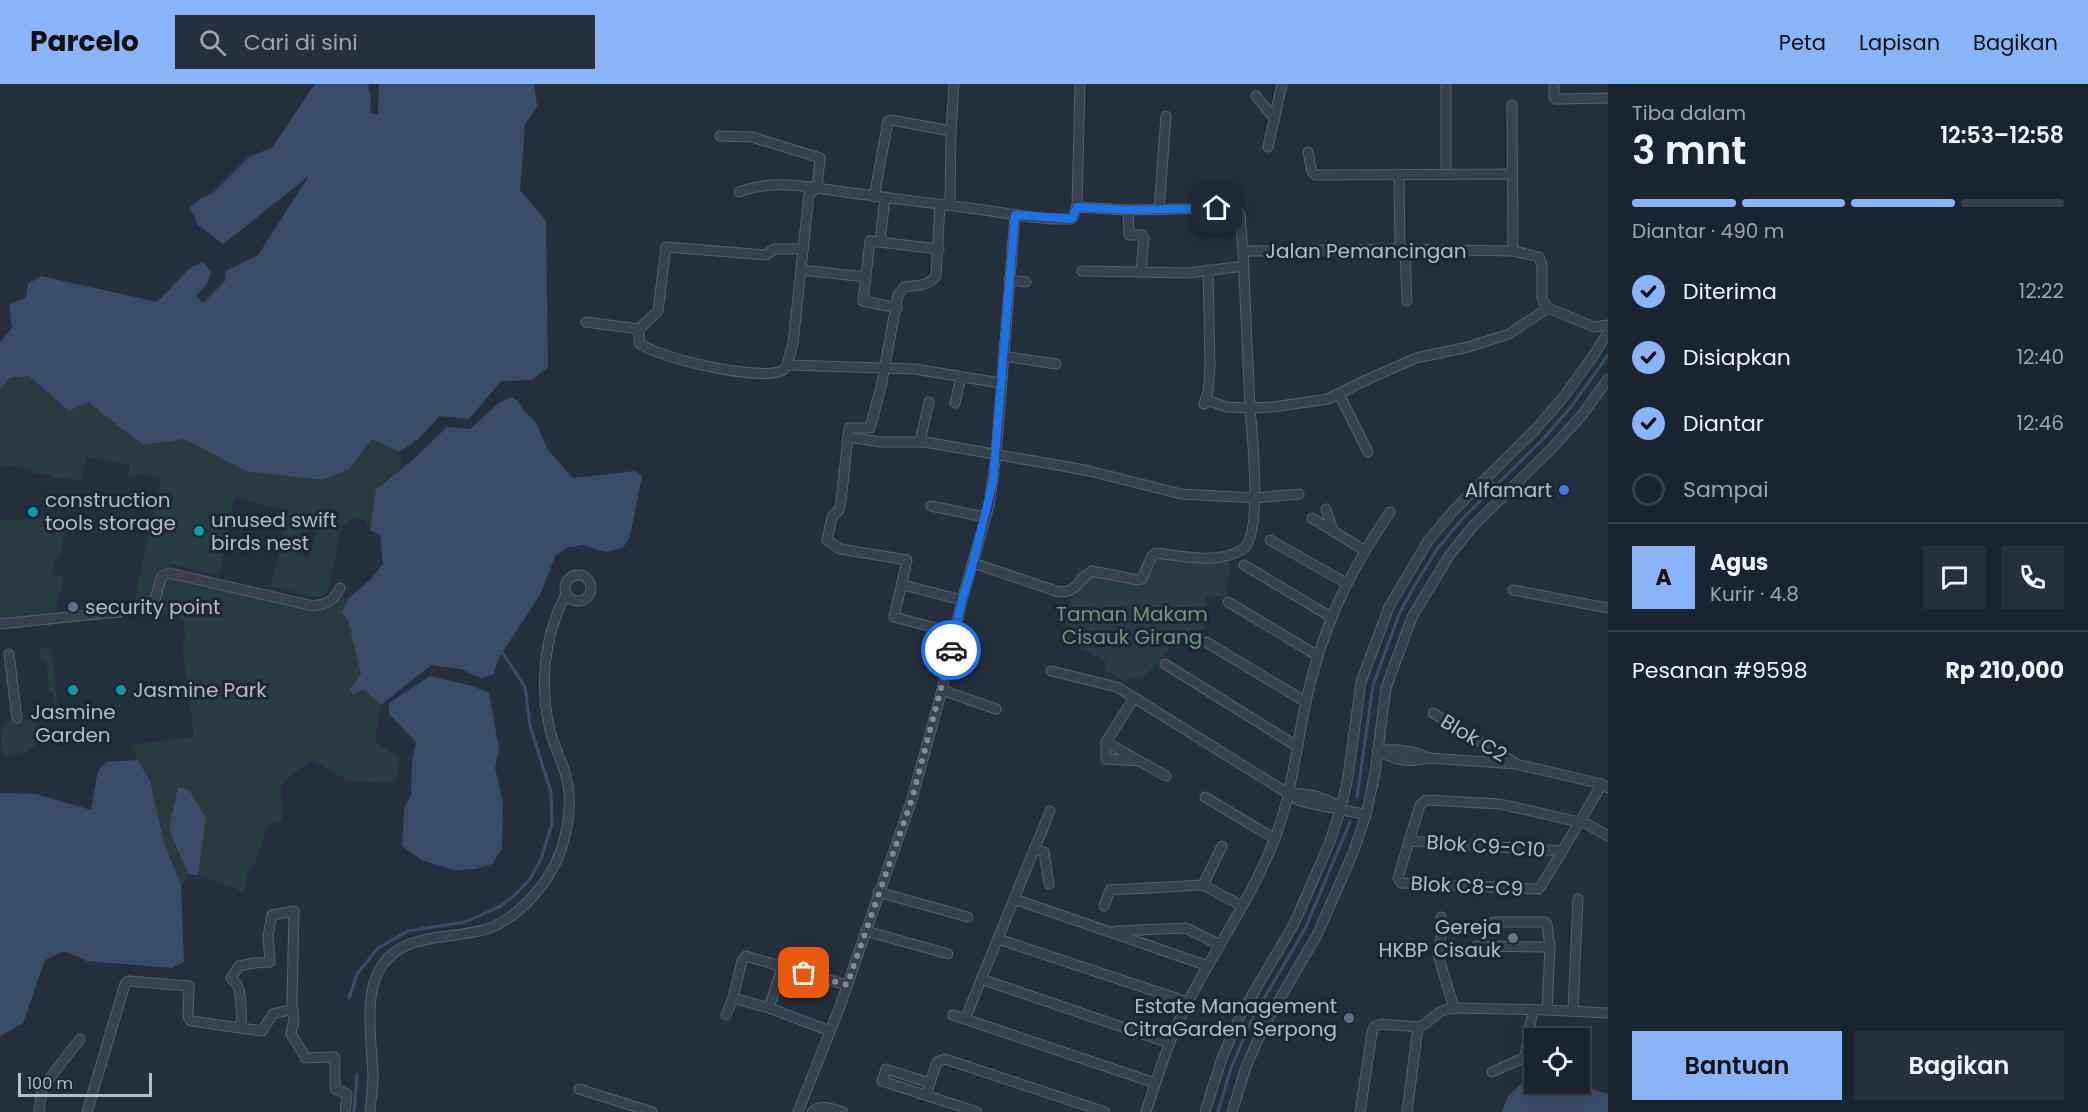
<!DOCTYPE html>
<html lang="id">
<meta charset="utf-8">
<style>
:root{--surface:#1b232e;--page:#282f3a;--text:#f1f3f6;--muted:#a0a4aa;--line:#39404a;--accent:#8ab4f8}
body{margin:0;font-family:Poppins,sans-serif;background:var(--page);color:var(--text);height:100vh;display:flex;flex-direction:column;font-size:22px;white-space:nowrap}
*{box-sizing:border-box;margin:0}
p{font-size:20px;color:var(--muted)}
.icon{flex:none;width:33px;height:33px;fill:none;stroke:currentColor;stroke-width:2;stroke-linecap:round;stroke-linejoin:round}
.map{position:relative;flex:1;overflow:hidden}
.panel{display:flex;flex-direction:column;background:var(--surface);width:480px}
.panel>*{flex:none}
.controls{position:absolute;left:1524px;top:944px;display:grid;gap:12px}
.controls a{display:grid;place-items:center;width:66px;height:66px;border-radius:0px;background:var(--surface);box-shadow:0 6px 24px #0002,0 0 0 2px var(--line);font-size:30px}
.scale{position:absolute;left:18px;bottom:15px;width:134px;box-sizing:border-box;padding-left:6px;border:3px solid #b4bcc9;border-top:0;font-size:16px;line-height:21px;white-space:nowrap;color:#b4bcc9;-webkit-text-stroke:4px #1d2633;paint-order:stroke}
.pin{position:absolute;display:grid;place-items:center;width:51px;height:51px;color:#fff;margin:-26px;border-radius:12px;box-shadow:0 3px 9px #0006}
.courier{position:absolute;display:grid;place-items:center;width:60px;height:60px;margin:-30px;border:4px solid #1a73e8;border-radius:50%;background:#fff;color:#222;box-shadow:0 2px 8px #0007}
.headline em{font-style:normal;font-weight:600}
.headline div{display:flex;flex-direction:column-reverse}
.headline{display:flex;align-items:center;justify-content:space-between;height:102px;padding:0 24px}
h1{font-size:39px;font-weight:600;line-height:45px}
.bar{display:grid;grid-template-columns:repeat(4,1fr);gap:9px 6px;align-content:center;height:72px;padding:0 24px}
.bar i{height:8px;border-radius:4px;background:var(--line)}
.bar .current{background:var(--accent)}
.bar p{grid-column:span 4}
.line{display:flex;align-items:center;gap:15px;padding:0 24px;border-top:2px solid var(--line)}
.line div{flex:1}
.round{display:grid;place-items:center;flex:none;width:63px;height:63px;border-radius:0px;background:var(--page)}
ol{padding:0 24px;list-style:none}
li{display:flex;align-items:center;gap:18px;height:66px}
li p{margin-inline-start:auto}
li .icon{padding:6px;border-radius:50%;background:var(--accent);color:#111;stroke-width:4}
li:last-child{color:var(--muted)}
li i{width:33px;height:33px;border:3px solid var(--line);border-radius:50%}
.button{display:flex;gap:12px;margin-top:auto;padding:12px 24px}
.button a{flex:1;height:69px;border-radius:0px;background:var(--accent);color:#111;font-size:24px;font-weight:600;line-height:69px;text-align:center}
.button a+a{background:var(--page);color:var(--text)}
header{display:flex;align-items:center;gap:36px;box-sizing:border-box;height:84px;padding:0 30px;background:var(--accent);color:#111}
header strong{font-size:28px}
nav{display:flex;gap:33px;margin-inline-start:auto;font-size:21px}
.search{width:420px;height:54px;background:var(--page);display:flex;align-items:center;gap:15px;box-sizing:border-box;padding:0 21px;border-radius:0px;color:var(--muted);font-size:22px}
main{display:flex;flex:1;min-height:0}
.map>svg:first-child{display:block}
.green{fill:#263c3f;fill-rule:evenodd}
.water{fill:#394c67}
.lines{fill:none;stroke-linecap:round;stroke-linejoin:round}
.stream{stroke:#394c67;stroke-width:3}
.minor-casing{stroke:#565f6c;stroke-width:11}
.minor{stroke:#38414e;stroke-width:9}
.done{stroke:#828b98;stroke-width:6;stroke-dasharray:0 10.8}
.route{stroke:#1a73e8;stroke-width:8}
.shop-dot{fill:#3f7fe0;stroke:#1d2633;stroke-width:2}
.culture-dot{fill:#0f9aa8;stroke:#1d2633;stroke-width:2}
.service-dot{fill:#5c6f8a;stroke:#1d2633;stroke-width:2}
.worship-dot{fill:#6b7280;stroke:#1d2633;stroke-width:2}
.labels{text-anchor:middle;stroke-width:6;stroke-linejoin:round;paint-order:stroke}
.street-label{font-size:20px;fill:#b4bcc9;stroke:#1d2633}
.poi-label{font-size:20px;fill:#b4bcc9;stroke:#1d2633;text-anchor:start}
.park-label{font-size:20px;fill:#6b9a76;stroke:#1d2633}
</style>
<header>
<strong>Parcelo</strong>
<div class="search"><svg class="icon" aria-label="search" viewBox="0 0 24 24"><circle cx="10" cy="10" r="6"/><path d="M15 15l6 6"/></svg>Cari di sini</div>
<nav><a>Peta</a><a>Lapisan</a><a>Bagikan</a></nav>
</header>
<main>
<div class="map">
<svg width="1608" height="1028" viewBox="0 0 1608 1028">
<rect width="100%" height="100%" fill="#242f3e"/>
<!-- green -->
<g class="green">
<path d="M29,292L69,327L88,318L143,361L184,355L246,387L349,385L372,355L399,368L403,382L376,405L370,446L365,436L353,434L342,442L328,507L321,514L271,502L289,427L235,413L219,491L171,480L158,488L151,514L146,522L133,524L161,394L136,389L135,393H128L130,381L86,373L82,394L79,396L51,393V391L33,389L34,385L0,381V305L10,294ZM310,432L321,434L309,474L298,471Z"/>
<path d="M67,434L60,473L54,477L51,490L64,493L54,531L0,537V436Z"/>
<path d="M1157,467L1230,479L1226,513L1206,512L1203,560L1197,564L1174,558L1158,579L1140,596L1128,594L1126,599L1104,585L1106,577L1069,559L1065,538L1077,483L1141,498Z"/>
<path d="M169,492L315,526L328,523L341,513L348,515L342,528C353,544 361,585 363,605L381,621L375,658L399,673L396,699L349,697L313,677C304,683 282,693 281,704C280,718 287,720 281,737L272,740L265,747L257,775L248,788L243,808L198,791L206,734L178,703L169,745L188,790L181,802L164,758L150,697L130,661L194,653L182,560L185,555L183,536L157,528L164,495Z"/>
<path d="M51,564L57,618L59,619L60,628H56L52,607L49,606L46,578L41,577L39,565Z"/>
<path d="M30,636L41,640L38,660L27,667L5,674C0,663 0,648 5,637Z"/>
</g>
<!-- water -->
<g class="water">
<path d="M315,0H368L371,14L370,29L378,31L379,0H534L537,22L525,41L520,106L546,137L548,283L532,296L501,297L469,335L440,332L417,356L399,368L372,355L349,385L322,396L246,387L184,355L143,361L88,318L69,327L29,292L10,294L0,305V258L12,244L9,221L26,213L28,200L41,192L157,218L190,184L203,178L211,188L207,200L196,212L203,219L225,197L226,187L258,171L309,92L223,160L196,139V135L189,124L200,115L213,109L250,72L272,64Z"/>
<path d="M511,313L518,317L522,325L535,337L548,366L573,394L635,387L642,392L630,452L623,464L605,468L584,461L568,463L555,472L540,511L498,575L494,590L481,594L461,585L431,581L381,621L363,605L353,611L350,606L361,590L348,537L342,528L348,515L371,495L383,480L380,451L370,446L376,405L414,375L447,343L470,345L499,319Z"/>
<path d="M430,592L472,602L489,609L499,665L495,684L503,718L502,765L492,780L475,785L453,786L422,776L402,762L404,725L411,710L412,678L416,658L389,630V619Z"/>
<path d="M138,676L150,697L164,758L181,801L184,878L172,884L87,877L64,867L45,876L23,939L0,952V709L36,710L91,726L98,686L107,678Z"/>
<path d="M178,703L189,706L206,734L198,791L188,790L169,745Z"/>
<path d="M1531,991L1534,992V999H1570L1608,1010V1028H1502L1508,1012Z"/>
</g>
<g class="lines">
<!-- stream -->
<g class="stream">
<path d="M1357,713L1373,601L1400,528L1416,499L1438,464L1463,434L1544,354L1571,323L1608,271"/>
<path d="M349,914L357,890L378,864L408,847L465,838L499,823L515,811L530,795L541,775L552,740L551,708L530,642L525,603L502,568"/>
<path d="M354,1028L357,991"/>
<path d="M1218,1028L1231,984L1252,935L1305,845L1350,738"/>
</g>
<!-- minor casing -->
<g class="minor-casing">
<g id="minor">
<path d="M1446,0V81"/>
<path d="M1554,0V13L1556,15L1608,14"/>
<path d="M1256,12L1275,35"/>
<path d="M1512,21L1513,167"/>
<path d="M720,52L752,53L820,74L817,104C790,100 766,98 739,108"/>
<path d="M1268,63L1282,0"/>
<path d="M1308,68L1312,88L1316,91L1512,90"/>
<path d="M1399,90L1400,165"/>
<path d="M874,113L888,37L891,36L951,47"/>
<path d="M940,121L936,192C928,203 916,201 904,203L898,211L881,303L870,344H849L841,417L839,426L832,433L827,456L840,465L907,476L894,533L955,549"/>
<path d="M950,122L951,47L954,0"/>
<path d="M1077,123L1128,126L1235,124L1240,130L1243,167L1400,165L1513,167L1539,173L1542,182V215L1548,224L1594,243L1608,241"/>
<path d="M1128,126L1129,151H1142L1144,154L1141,187"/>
<path d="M1159,126L1166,32"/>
<path d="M880,158L885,114"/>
<path d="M803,165H774L766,171L666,163L658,227L639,245V259C657,274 759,297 781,287C785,286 785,284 787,281L915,285L1000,299"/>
<path d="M1405,165L1407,217"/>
<path d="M1243,167L1250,324L1273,323L1328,315L1364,297L1416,274L1468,263L1509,250L1548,224"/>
<path d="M801,186L866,193"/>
<path d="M1082,187L1189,189L1244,182"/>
<path d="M1009,196L1026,198"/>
<path d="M897,224L863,217L870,157L939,165"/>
<path d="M586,238L639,245"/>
<path d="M1003,272L1056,280"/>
<path d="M787,281L793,259L809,110L817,104C868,112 918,117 969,124C1002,128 1037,136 1071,135L1073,133L1077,123L1080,0"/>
<path d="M1339,310L1368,368"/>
<path d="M955,319L961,293"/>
<path d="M1204,320L1208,308L1210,283L1208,186"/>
<path d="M848,353L880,358H925L1085,386L1181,410L1255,414L1299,410"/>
<path d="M920,357L929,318"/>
<path d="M1484,396L1502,414"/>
<path d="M931,422L985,433"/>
<path d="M1326,425L1333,447"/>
<path d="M1312,434L1364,466"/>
<path d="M1270,456L1346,499"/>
<path d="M973,479L1059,508C1076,509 1079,495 1092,487L1138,496L1142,495L1152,472L1156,469C1182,472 1219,481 1243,465C1263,451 1252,349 1250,324L1227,323L1206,316"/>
<path d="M1244,481L1331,533"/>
<circle cx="578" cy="504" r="13"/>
<path d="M903,501L962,516"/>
<path d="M1513,506L1608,524"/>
<path d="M1228,518L1318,572"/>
<path d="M0,540L147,525C158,517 157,504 162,492L169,489L313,522C327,520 333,517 340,504"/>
<path d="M1206,558L1306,618"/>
<path d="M9,570L17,634"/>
<path d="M1165,580L1298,663"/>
<path d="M1051,587L1117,603L1300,717C1322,723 1344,725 1366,731"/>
<path d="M942,606L996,625"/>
<path d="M1134,614L1106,658V675L1139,677"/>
<path d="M1433,629L1515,679"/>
<path d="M1106,658L1166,692"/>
<path d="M1378,667C1395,676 1410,679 1429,674L1516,680L1602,700L1608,704"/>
<path d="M1378,667C1397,664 1412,666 1429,674"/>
<path d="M1602,700C1582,734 1562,768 1541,802L1538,805L1401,799L1398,794L1420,721L1426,716L1500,720L1579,738L1587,740L1608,752"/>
<path d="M1290,710C1310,709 1325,713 1341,724"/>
<path d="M1205,713L1275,755"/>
<path d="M1409,757L1562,767"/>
<path d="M1035,765L1044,768L1049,800"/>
<path d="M1203,801L1222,762"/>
<path d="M878,808L968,833"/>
<path d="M1014,815L1208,882"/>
<path d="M1104,822L1110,806L1203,801L1242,822"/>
<path d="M1441,833L1443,841L1438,871L1454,924"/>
<path d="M1494,838H1545L1547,840L1550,863L1547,926"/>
<path d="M866,847L948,870"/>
<path d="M1116,847L1186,844L1220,861"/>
<path d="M998,855L1188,918"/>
<path d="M1477,862L1550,863"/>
<path d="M981,895L1169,959"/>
<path d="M769,924L782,883"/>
<path d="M1573,926L1578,815"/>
<path d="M726,931L733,914"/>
<path d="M953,931L1155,999"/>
<path d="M965,935L1050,727"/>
<path d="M241,944C242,935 241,910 238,902C236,899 233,897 231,894L239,882L254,879L270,878L268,852L272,831L294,827L292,917L294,936L291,950L306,974L334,973L335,976V1005L347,1010L345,1028"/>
<path d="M830,947L769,924L733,914L742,877L746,872L749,873L847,901"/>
<path d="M1492,988L1521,975L1525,972L1533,926"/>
<path d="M930,999L886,985L882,997L977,1028"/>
<path d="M579,1005L652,1028"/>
<path d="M926,1011L937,978L945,975L1105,1028"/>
<path d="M39,1028L42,1004L80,955"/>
<path d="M87,1028L125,900L128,897L189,902L188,933L191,937L262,947L273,930L293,925"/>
<path d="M370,1028C371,1016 373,1004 373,992C372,963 365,919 376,893C395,846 448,857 487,845C519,834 548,800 560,769C569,743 573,715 565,689C561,674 553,661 550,646C539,600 544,552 566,510"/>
<path d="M798,1028L839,925L912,715L942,606L962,516L989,422L996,371L1015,131"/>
<path d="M812,1028C820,1019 832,1025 843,1028"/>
<path d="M1146,1028C1158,991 1170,953 1188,918C1216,863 1253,812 1275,754C1292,710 1296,664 1306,617C1322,544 1348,490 1390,428"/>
<path d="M1205,1028L1222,974L1240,932L1294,840L1329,760L1341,724L1348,693L1361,598L1389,523L1428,457L1454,426L1535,346L1562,315L1594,271L1608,248"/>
<path d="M1232,1028L1246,983L1264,942L1317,851L1353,769L1366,731L1375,689L1386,604L1412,533L1449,472L1473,442L1553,363L1582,331L1608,295"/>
<path d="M1360,1028L1372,949L1374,943L1381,940L1418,943C1434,938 1433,926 1454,924L1547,926L1608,929"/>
<path d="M1407,1028L1418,943"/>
</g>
</g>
<!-- minor -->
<use href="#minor" class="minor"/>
</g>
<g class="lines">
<!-- done -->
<path class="done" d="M804,889L847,901L912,715L951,566"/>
<!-- route -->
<path class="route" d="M951,566L962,516L973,479L993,397L1015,131L1071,135L1073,133L1077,123L1128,126L1217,124"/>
</g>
<!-- markers -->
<circle class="shop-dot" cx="1564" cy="406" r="6"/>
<g class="culture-dot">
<circle cx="33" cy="428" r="6"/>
<circle cx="199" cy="447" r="6"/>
<circle cx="73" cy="606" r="6"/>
<circle cx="121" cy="606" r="6"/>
</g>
<g class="service-dot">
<circle cx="73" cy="523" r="6"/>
<circle cx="1349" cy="934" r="6"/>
</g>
<circle class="worship-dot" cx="1513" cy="854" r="6"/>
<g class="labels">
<!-- street labels -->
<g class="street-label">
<text x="1366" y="174">Jalan Pemancingan</text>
<text transform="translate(1474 654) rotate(31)" y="7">Blok C2</text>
<text transform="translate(1486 762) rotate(4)" y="7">Blok C9-C10</text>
<text transform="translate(1467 802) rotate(3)" y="7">Blok C8-C9</text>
</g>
<!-- poi labels -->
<g class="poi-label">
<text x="1552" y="413" text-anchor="end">Alfamart</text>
<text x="45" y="423">construction<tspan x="45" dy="23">tools storage</tspan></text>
<text x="211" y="443">unused swift<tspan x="211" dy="23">birds nest</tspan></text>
<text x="85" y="530">security point</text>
<text x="133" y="613">Jasmine Park</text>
<text x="73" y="635" text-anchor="middle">Jasmine<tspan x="73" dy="23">Garden</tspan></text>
<text x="1501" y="850" text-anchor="end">Gereja<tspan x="1501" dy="23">HKBP Cisauk</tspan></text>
<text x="1337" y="929" text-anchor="end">Estate Management<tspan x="1337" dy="23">CitraGarden Serpong</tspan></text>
</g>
<!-- park labels -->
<g class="park-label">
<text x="1132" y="537">Taman Makam<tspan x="1132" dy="23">Cisauk Girang</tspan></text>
</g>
</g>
</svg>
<div class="controls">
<a><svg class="icon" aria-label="locate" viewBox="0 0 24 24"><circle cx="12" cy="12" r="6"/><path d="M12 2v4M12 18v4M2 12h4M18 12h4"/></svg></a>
</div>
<div class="scale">100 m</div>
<div class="pin" style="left:804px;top:889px;background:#ea580c"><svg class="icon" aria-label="bag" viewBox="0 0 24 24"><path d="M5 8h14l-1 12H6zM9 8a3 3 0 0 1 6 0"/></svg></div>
<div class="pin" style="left:1217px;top:124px;background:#1f2937"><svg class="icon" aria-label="home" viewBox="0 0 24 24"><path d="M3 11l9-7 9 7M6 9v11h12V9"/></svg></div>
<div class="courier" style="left:951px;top:566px"><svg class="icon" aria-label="car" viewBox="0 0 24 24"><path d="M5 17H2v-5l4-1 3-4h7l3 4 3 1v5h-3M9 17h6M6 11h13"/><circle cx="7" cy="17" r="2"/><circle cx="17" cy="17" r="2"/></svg></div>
</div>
<section class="panel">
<div class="headline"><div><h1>3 mnt</h1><p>Tiba dalam</p></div><em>12:53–12:58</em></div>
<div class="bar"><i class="current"></i><i class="current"></i><i class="current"></i><i></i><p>Diantar · 490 m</p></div>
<ol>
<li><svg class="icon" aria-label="check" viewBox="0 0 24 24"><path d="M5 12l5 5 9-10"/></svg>Diterima<p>12:22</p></li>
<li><svg class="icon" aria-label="check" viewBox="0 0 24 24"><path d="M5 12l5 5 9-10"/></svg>Disiapkan<p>12:40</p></li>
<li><svg class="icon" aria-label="check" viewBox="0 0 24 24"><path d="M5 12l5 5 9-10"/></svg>Diantar<p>12:46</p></li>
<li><i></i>Sampai</li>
</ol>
<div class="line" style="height:108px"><b class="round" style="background:var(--accent);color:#111">A</b><div><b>Agus</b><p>Kurir · 4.8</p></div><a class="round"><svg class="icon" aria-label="chat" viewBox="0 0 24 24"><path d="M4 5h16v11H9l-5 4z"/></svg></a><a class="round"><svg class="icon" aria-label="phone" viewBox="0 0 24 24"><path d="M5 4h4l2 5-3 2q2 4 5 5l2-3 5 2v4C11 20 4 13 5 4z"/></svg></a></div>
<div class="line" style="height:78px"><div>Pesanan #9598</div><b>Rp 210,000</b></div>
<div class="button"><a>Bantuan</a><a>Bagikan</a></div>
</section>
</main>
